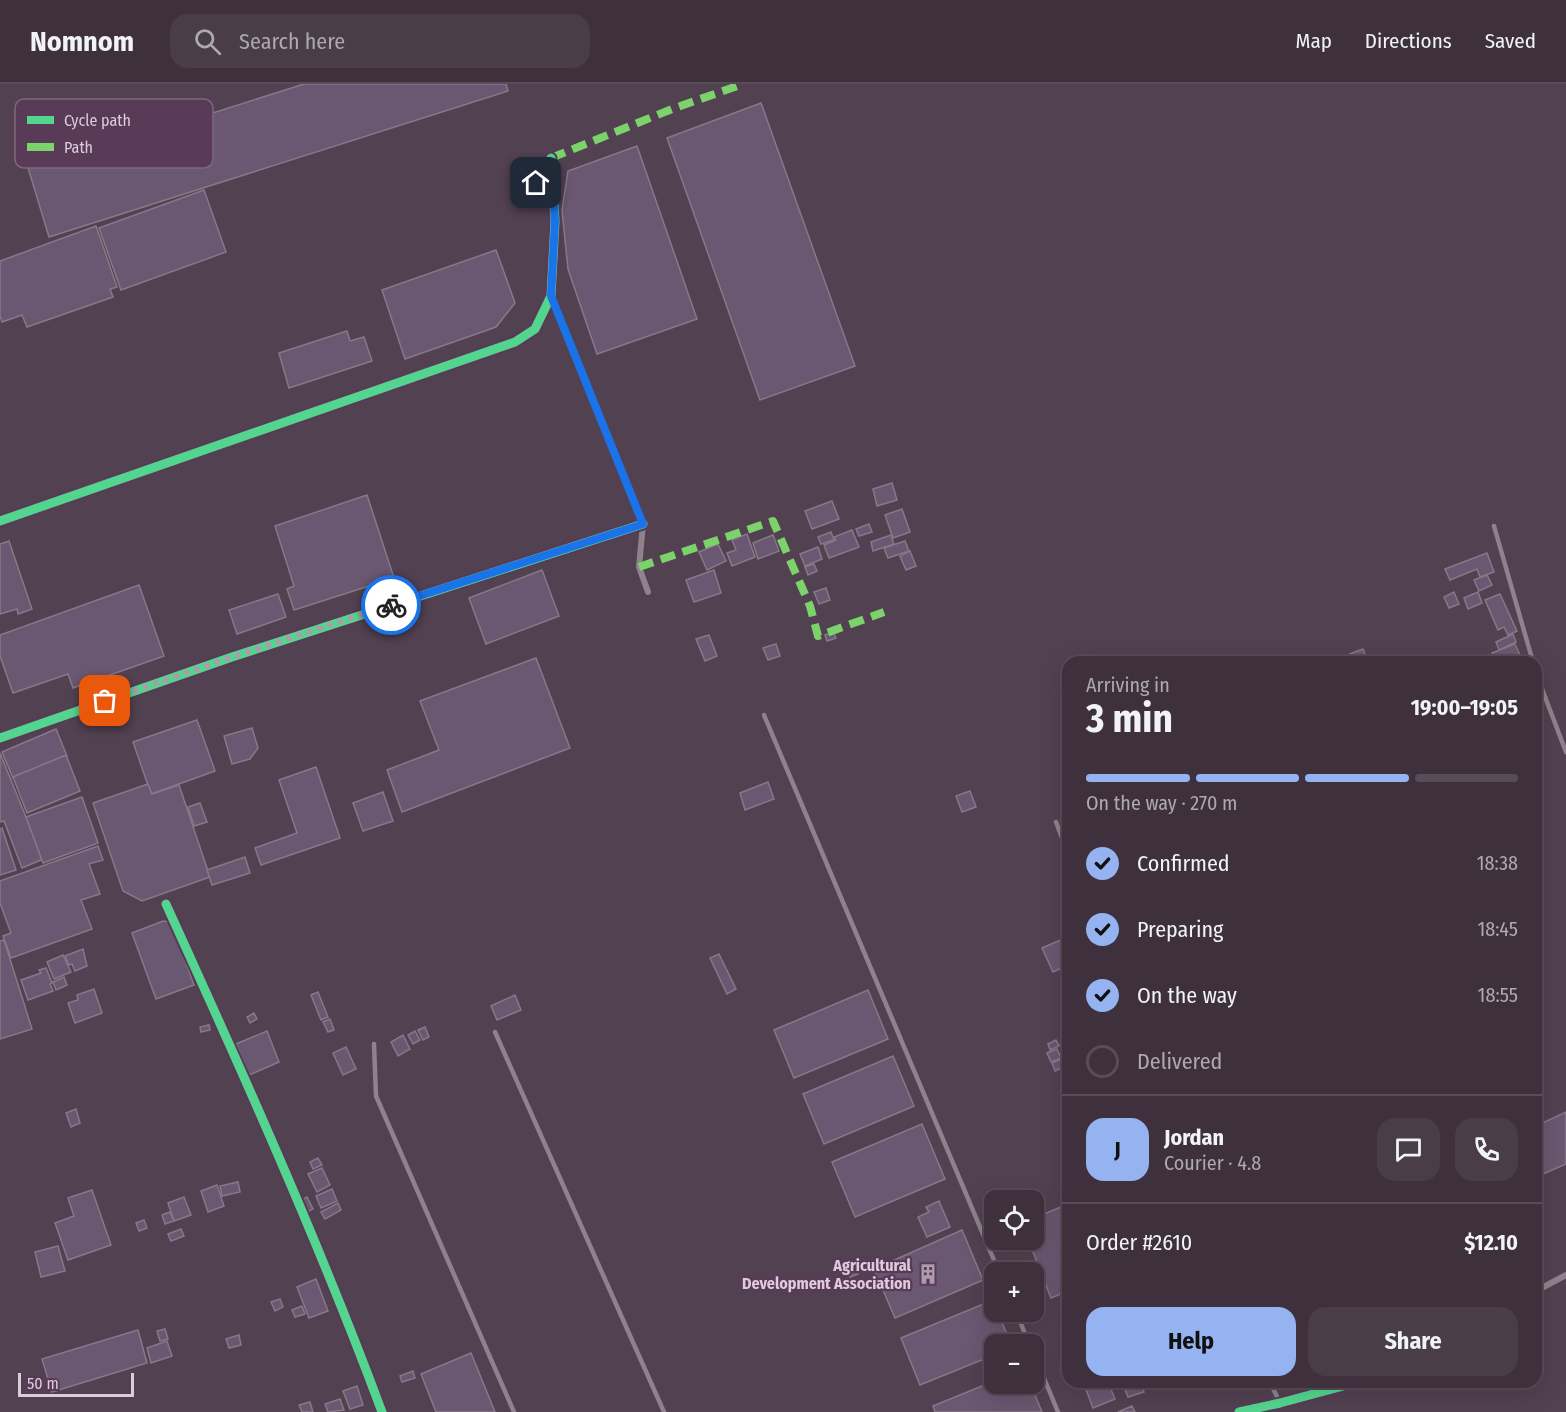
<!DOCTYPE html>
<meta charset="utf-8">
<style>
:root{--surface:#3e313d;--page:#493d48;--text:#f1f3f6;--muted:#ada9b0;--line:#574c57;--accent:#95b2f1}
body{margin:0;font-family:"Fira Sans Condensed",sans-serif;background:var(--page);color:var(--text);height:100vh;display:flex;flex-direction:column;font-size:22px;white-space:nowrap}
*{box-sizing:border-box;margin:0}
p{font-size:20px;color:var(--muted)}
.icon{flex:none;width:33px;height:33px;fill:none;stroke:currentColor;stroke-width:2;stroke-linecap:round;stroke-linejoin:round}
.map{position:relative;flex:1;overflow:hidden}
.sheet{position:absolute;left:1062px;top:572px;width:480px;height:732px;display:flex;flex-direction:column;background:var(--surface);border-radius:18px;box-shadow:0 6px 24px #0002,0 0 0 2px var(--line)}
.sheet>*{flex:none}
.buttons{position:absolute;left:984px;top:1106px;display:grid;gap:12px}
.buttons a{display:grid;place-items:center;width:60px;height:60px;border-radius:12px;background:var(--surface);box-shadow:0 6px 24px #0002,0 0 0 2px var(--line);font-size:30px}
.scale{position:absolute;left:18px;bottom:15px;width:116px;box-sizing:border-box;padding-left:6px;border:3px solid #decbdc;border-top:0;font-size:16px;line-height:21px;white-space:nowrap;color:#decbdc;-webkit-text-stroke:4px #593a57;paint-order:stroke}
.pin{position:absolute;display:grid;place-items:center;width:51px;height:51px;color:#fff;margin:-26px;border-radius:12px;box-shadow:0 3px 9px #0006}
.courier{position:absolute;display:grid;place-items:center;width:60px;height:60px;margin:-30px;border:4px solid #1a73e8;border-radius:50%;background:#fff;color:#222;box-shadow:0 2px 8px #0007}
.head em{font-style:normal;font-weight:700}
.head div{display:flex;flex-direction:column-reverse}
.head{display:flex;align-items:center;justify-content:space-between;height:102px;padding:0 24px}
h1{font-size:39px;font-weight:700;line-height:45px}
.bar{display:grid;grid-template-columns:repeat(4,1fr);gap:9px 6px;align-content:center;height:72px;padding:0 24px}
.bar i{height:8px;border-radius:4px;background:var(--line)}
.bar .current{background:var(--accent)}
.bar p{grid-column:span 4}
.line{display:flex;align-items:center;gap:15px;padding:0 24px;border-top:2px solid var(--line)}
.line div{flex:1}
.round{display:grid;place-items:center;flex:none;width:63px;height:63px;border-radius:18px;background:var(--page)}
ol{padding:0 24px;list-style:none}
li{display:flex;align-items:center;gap:18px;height:66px}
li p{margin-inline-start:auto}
li .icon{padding:6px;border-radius:50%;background:var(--accent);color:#111;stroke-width:4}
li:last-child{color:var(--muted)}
li i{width:33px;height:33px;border:3px solid var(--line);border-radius:50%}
.button{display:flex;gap:12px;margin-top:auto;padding:12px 24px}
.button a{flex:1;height:69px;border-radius:18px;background:var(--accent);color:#111;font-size:24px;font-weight:700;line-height:69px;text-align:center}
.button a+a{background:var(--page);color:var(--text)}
header{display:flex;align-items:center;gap:36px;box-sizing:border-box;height:84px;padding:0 30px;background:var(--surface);border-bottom:2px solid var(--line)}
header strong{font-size:28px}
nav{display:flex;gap:33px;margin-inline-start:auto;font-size:21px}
.search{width:420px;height:54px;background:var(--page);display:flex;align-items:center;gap:15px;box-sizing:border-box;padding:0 21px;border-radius:18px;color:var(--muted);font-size:22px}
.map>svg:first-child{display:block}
.building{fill:#6a5771;stroke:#857988;stroke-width:1.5}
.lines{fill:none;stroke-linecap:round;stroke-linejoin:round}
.service{stroke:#8e828d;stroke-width:4.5}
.minor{stroke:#8e828d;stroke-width:6}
.quiet{stroke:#7cd36c;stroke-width:8;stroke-dasharray:15 8;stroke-linecap:butt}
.cycleway-casing{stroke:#593a57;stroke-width:13}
.cycleway{stroke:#53d58f;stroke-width:9}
.done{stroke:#ad9bab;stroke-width:6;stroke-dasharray:0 10.8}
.route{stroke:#1a73e8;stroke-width:8}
.labels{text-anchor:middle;stroke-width:4.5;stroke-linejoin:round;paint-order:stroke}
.poi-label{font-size:16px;font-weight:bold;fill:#decbdc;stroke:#593a57;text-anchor:end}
.key{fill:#593a57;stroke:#81667f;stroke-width:1.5}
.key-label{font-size:16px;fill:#decbdc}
</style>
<header>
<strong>Nomnom</strong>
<div class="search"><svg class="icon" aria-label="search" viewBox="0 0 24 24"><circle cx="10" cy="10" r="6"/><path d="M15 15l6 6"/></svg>Search here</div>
<nav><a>Map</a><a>Directions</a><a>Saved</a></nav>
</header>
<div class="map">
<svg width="1566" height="1328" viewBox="0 0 1566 1328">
<rect width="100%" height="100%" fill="#524151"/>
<!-- building -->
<g class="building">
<path d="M304,0H506L508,7L49,153L26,77L131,44L134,54Z"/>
<path d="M761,19L855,282L760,316L667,54Z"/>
<path d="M637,62L697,235L597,270L568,185L562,126L568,87Z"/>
<path d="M204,106L226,168L121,206L99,144Z"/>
<path d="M96,142L117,203L110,205L113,213L27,243L22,231L2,238L0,232V177Z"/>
<path d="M496,166L515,219L496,243L405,275L382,206Z"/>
<path d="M347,247L350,257L364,253L372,277L289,304L279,269Z"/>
<path d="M892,399L897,416L877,422L873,405Z"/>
<path d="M367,411L394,494L294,526L287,505L294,502L275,442Z"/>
<path d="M832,417L839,435L812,445L805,427Z"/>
<path d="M902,425L910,448L893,454L885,431Z"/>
<path d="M869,440L872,448L859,452L856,445Z"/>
<path d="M852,446L859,463L829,474L824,461L836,456L834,453Z"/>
<path d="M831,448L834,456L821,460L818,453Z"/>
<path d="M747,450L755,473L732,482L727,469L736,466L732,456Z"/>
<path d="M773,451L779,467L758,475L753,459Z"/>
<path d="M891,451L894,460L873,467L871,458Z"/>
<path d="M9,457L32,525L18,530L17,525L0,530V460Z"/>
<path d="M905,457L909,467L888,474L884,464Z"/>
<path d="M718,460L726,477L707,486L699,468Z"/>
<path d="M818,463L822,475L805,482L800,470Z"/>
<path d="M910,467L916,482L906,486L900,472Z"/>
<path d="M1487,469L1494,488L1480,493L1477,485L1450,496L1445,485Z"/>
<path d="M814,480L817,487L808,491L805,483Z"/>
<path d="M542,486L559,532L486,560L469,514Z"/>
<path d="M714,486L721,509L694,518L686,496Z"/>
<path d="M1487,491L1492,501L1479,507L1474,496Z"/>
<path d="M139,501L164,572L73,604L68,590L13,609L0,572V551Z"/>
<path d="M826,504L830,516L819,520L814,508Z"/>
<path d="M1454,508L1459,520L1449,524L1444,513Z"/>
<path d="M1478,508L1482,519L1468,525L1464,514Z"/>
<path d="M278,510L286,533L237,550L229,526Z"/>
<path d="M1500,510L1517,547L1508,551L1504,543L1498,546L1485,516Z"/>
<path d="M833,548L836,554L827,557L825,551Z"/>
<path d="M1513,550L1516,558L1499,566L1496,558Z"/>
<path d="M709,551L717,572L705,577L696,555Z"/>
<path d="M776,560L780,572L768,576L763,564Z"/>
<path d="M1515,560L1523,578H1496L1492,569Z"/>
<path d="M1363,565L1368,578H1335L1334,576Z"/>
<path d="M1182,571L1184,578H1167Z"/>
<path d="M536,574L570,664L402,728L387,686L439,666L420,617Z"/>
<path d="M197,636L215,687L151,710L133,658Z"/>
<path d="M252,644L258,664L250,675L232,680L224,652Z"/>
<path d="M56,645L67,672L13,694L2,668Z"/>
<path d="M0,669L43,775L22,784L4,737L0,738Z"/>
<path d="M66,671L80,707L27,729L13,693Z"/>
<path d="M316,683L340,754L261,781L255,764L297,749L279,696Z"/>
<path d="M768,698L774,715L745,726L740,709Z"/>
<path d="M148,700L152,710L179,701L210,793L142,817L123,807L93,719Z"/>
<path d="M970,707L976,723L962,728L956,712Z"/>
<path d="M383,708L393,737L363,747L353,719Z"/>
<path d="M82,713L98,759L43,779L26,733Z"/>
<path d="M200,719L207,738L194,742L188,723Z"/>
<path d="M2,744L16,786L0,791V745Z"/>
<path d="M98,762L103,776L89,780L100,810L81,816L92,845L11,874L3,852L11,849L0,819V797Z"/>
<path d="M245,773L250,789L212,801L207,786Z"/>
<path d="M163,837L169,838L172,841L194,901L156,915L132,849Z"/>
<path d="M1068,853V881L1053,888L1042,864Z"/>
<path d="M4,856L32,945L0,955V857Z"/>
<path d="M83,865L87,882L75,887L72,880L69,881L65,872Z"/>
<path d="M719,870L736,905L727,910L710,874Z"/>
<path d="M63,871L71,888L54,895L47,878Z"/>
<path d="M46,884L52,899L50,900L53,907L28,916L21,896L41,889L39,886Z"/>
<path d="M64,893L67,901L56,906L53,898Z"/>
<path d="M94,905L102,929L75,939L68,919L78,916L77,911Z"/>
<path d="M868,906L888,955L794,994L774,946Z"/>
<path d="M318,908L328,933L321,936L311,911Z"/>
<path d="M515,911L521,926L497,936L491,922Z"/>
<path d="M254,929L257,935L250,939L247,933Z"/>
<path d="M330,935L334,946L328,948L323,938Z"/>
<path d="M209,941L210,946L201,948L200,943Z"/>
<path d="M425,943L429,953L423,956L418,946Z"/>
<path d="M267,947L279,978L249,991L236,960Z"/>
<path d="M415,947L420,956L413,960L408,951Z"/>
<path d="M403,951L410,965L398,972L391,958Z"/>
<path d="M1056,956L1059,962L1050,966L1048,960Z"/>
<path d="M1068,957V980L1060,961Z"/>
<path d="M346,963L356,985L343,991L333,969Z"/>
<path d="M1057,965L1061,974L1051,978L1047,969Z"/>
<path d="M893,972L914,1022L824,1060L803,1010Z"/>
<path d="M1061,975L1064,983L1055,987L1052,979Z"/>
<path d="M76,1025L80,1039L71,1043L66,1029Z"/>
<path d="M1566,1028V1080L1536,1093V1042Z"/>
<path d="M922,1040L945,1095L855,1133L832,1078Z"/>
<path d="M318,1074L322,1081L313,1085L310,1078Z"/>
<path d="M322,1084L330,1101L317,1108L308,1090Z"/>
<path d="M238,1098L240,1108L222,1112L220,1102Z"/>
<path d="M217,1101L224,1122L208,1128L201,1107Z"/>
<path d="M332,1105L337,1117L321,1124L316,1112Z"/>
<path d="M92,1106L111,1161L68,1176L55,1139L74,1132L68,1114Z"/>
<path d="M1014,1107L1018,1116H994V1146L984,1119Z"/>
<path d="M184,1113L191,1131L174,1137L168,1119Z"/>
<path d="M307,1113L313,1125L305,1129L300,1117Z"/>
<path d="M939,1117L950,1143L927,1153L918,1133L929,1128L926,1123Z"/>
<path d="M338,1119L341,1126L325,1135L321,1128Z"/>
<path d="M1068,1120V1207L1051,1214L1028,1155H1034V1134Z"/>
<path d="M170,1128L174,1137L165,1140L162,1131Z"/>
<path d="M144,1136L147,1144L139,1147L136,1139Z"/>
<path d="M181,1145L184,1152L171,1157L168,1150Z"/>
<path d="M1536,1145L1541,1157L1536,1159Z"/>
<path d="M962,1146L983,1196L895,1234L874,1185Z"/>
<path d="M58,1162L65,1187L41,1193L35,1168Z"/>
<path d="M853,1178L858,1190L850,1193L845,1181Z"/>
<path d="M316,1195L328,1227L309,1234L297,1203Z"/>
<path d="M280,1215L283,1223L275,1227L271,1218Z"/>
<path d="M993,1216L994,1227H997L1011,1260H994V1271L920,1301L901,1254Z"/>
<path d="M302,1222L305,1230L295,1233L292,1226Z"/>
<path d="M165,1245L168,1255L160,1257L157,1247Z"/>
<path d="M138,1246L147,1279L52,1308L42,1275Z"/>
<path d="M239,1251L241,1261L229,1264L226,1255Z"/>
<path d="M167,1257L172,1272L151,1279L147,1264Z"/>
<path d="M471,1269L495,1328H436L421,1290Z"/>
<path d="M413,1287L415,1294L402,1298L400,1292Z"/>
<path d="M994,1297V1299H1030L1042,1328H935L933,1322Z"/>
<path d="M1099,1298H1108L1115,1315L1093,1324L1085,1303Z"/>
<path d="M1122,1298H1140L1144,1308L1128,1313Z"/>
<path d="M357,1302L363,1321L350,1325L343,1307Z"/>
<path d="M340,1315L344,1326L328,1328L325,1320Z"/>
<path d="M310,1318L313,1328H302L299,1321Z"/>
<path d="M1132,1322L1135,1328H1118Z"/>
</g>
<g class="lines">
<!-- service -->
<g class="service">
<path d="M1494,442L1533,578"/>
<path d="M1536,589L1566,668"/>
<path d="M764,631L999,1188"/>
<path d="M1056,738L1068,770"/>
<path d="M495,948L664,1328"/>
<path d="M374,960L376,1012L514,1328"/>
<path d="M1536,1196L1540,1204"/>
<path d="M1016,1227L1029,1260"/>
<path d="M1034,1270L1058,1328"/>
<path d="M1270,1298L1280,1319"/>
</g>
<!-- minor -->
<g class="minor">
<path d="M551,212L643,440L639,483L648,508"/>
<path d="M0,437L515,258L535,245L551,212L555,137L554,121L536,99L551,74"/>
<path d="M0,654L232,573L643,440"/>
<path d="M166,820C242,987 318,1156 382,1328"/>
<path d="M1536,1207L1566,1191"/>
<path d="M1239,1328L1280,1319L1358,1298"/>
</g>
<!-- quiet -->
<g class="quiet">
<path d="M551,74L672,25L743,0"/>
<path d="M639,483L773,437L810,522L818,552L884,528"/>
</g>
<!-- cycleway casing -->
<g class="cycleway-casing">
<g id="cycleway">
<path d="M0,437L515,258L535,245L551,212L555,137L554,121L536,99L551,74"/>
<path d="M0,654L232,573L643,440"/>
<path d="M166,820C242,987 318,1156 382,1328"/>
<path d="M1239,1328L1280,1319L1358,1298"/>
</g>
</g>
<!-- cycleway -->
<use href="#cycleway" class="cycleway"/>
</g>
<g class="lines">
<!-- done -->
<path class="done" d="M105,617L232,573L391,521"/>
<!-- route -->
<path class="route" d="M391,521L643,440L551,212L555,137L554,121L536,99"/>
</g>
<!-- icons -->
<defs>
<g id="building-bare" transform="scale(1.62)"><path d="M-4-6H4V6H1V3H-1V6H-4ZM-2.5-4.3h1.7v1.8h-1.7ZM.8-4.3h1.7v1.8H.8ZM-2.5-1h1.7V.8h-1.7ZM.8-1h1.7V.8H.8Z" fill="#ad9bab" stroke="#593a57" stroke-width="2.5" paint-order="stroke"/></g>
</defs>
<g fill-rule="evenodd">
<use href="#building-bare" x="928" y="1190"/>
</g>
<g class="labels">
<!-- poi labels -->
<g class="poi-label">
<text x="911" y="1187">Agricultural<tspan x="911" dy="18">Development Association</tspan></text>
</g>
</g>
<!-- legend -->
<rect x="15" y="15" width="198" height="69" rx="9" class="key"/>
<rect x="27" y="32" width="27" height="8" fill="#53d58f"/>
<rect x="27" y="59" width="27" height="8" fill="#7cd36c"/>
<g class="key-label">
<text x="64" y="42">Cycle path</text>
<text x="64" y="69">Path</text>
</g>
</svg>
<div class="buttons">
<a><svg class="icon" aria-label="locate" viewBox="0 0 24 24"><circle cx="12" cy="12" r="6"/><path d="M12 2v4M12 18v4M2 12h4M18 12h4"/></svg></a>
<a>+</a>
<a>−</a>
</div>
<div class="scale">50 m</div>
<div class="pin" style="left:105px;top:617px;background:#ea580c"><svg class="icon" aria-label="bag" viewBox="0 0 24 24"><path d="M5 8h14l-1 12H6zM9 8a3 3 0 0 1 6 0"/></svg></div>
<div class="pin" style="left:536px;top:99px;background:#1f2937"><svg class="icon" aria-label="home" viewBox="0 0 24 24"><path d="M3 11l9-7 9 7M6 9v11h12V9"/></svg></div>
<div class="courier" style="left:391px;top:521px"><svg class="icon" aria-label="bike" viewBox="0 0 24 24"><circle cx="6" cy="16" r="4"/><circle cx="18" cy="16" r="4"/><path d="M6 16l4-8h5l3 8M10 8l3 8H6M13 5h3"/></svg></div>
<section class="sheet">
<div class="head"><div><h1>3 min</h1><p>Arriving in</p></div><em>19:00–19:05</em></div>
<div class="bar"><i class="current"></i><i class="current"></i><i class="current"></i><i></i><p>On the way · 270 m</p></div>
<ol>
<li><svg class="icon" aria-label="check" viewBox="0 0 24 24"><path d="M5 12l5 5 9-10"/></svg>Confirmed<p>18:38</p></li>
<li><svg class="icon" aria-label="check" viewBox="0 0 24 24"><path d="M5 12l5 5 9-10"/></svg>Preparing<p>18:45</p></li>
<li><svg class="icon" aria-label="check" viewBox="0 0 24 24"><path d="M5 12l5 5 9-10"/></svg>On the way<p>18:55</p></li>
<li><i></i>Delivered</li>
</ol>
<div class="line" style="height:108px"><b class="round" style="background:var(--accent);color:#111">J</b><div><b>Jordan</b><p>Courier · 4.8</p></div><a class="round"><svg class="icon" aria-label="chat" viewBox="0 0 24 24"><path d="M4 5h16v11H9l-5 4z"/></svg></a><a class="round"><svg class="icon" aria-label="phone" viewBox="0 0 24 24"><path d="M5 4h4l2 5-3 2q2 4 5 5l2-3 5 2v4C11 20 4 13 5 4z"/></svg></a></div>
<div class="line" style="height:78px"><div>Order #2610</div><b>$12.10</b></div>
<div class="button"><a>Help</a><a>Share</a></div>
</section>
</div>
